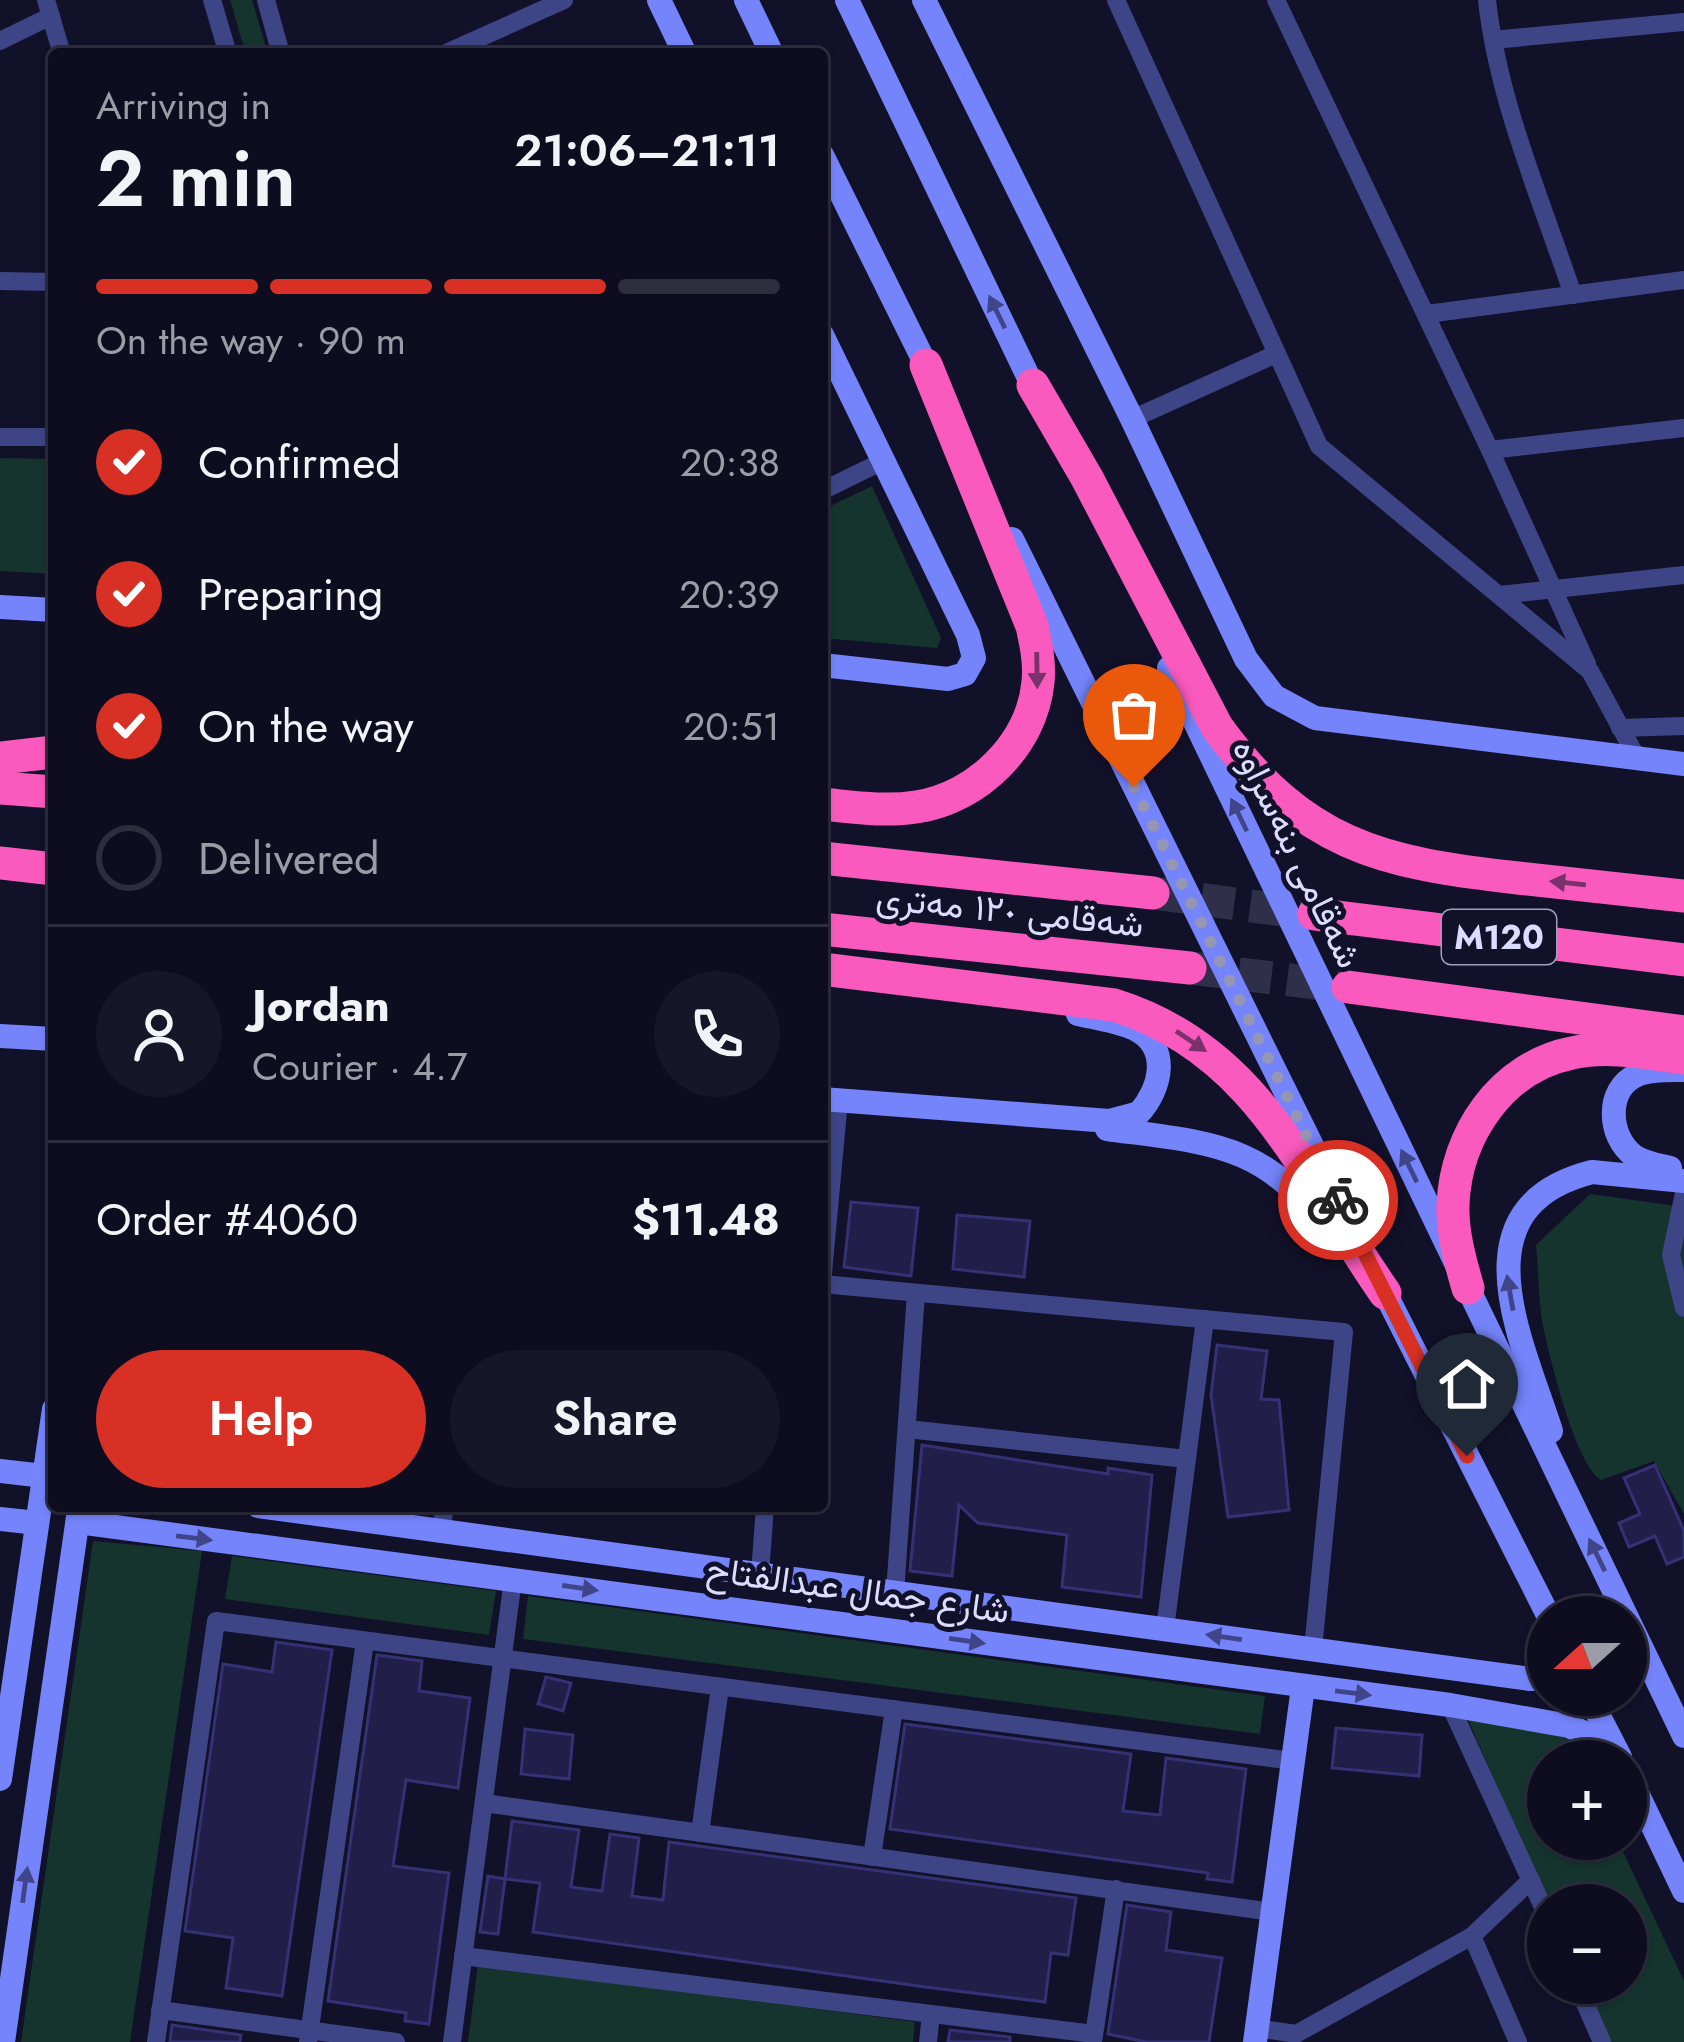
<!DOCTYPE html>
<meta charset="utf-8">
<style>
:root{--surface:#0e0d20;--page:#171629;--text:#f1f3f6;--muted:#9b9ca5;--line:#2e2d3e;--accent:#d93025}
body{margin:0;font-family:Jost,Vazirmatn,sans-serif;background:var(--page);color:var(--text);height:100vh;display:flex;flex-direction:column;font-size:45px;white-space:nowrap}
*{box-sizing:border-box;margin:0}
p{font-size:39px;color:var(--muted)}
.icon{flex:none;width:66px;height:66px;fill:none;stroke:currentColor;stroke-width:2;stroke-linecap:round;stroke-linejoin:round}
.map{position:relative;flex:1;overflow:hidden}
.details{position:absolute;left:48px;top:48px;width:780px;height:1464px;display:flex;flex-direction:column;background:var(--surface);border-radius:12px;box-shadow:0 3px 9px #0004,0 0 0 3px var(--line)}
.details>*{flex:none}
.needle{width:78px;rotate:249deg}
.buttons{position:absolute;left:1527px;top:1596px;display:grid;gap:24px}
.buttons a{display:grid;place-items:center;width:120px;height:120px;border-radius:50%;background:var(--surface);box-shadow:0 3px 9px #0004,0 0 0 3px var(--line);font-size:60px}
.pin{position:absolute;display:grid;place-items:center;width:102px;height:102px;color:#fff;margin:-123px -51px;border-radius:50% 50% 50% 0;rotate:-45deg;box-shadow:0 0 12px #0007}
.pin .icon{rotate:45deg}
.courier{position:absolute;display:grid;place-items:center;width:120px;height:120px;margin:-60px;border:9px solid #d93025;border-radius:50%;background:#fff;color:#222;box-shadow:0 3px 15px #0007}
.summary em{font-style:normal;font-weight:600}
.summary div{display:flex;flex-direction:column-reverse}
.summary{display:flex;align-items:center;justify-content:space-between;height:204px;padding:0 48px}
h1{font-size:78px;font-weight:600;line-height:90px}
.bar{display:grid;grid-template-columns:repeat(4,1fr);gap:18px 12px;align-content:center;height:144px;padding:0 48px}
.bar i{height:15px;border-radius:9px;background:var(--line)}
.bar .on{background:var(--accent)}
.bar p{grid-column:span 4}
.line{display:flex;align-items:center;gap:30px;padding:0 48px;border-top:3px solid var(--line)}
.line div{flex:1}
.round{display:grid;place-items:center;flex:none;width:126px;height:126px;border-radius:63px;background:var(--page)}
ol{padding:0 48px;list-style:none}
li{display:flex;align-items:center;gap:36px;height:132px}
li p{margin-inline-start:auto}
li .icon{padding:12px;border-radius:50%;background:var(--accent);color:#fff;stroke-width:4}
li:last-child{color:var(--muted)}
li i{width:66px;height:66px;border:6px solid var(--line);border-radius:50%}
.action{display:flex;gap:24px;margin-top:auto;padding:24px 48px}
.action a{flex:1;height:138px;border-radius:72px;background:var(--accent);color:#fff;font-size:48px;font-weight:600;line-height:138px;text-align:center}
.action a+a{background:var(--page);color:var(--text)}
.map>svg:first-child{display:block}
.green{fill:#15342e}
.building{fill:#211e4a;stroke:#353175;stroke-width:3}
.lines{fill:none;stroke-linecap:round;stroke-linejoin:round}
.highway-tunnel{stroke:#302f4a;stroke-width:33;stroke-dasharray:33 16;stroke-linecap:butt}
.street{stroke:#3e4587;stroke-width:18}
.secondary{stroke:#7584fb;stroke-width:24}
.highway{stroke:#fa5abd;stroke-width:33}
.oneway{fill:#3f4588}
.oneway2{fill:#7a326c}
.done{stroke:#9595b4;stroke-width:12;stroke-dasharray:0 21.6}
.route{stroke:#d93025;stroke-width:15}
.labels{text-anchor:middle;stroke-width:10;stroke-linejoin:round;paint-order:stroke}
.shield{fill:#12112a;stroke:#9f9fbe;stroke-width:3}
.shield-label{font-size:33px;font-weight:bold;fill:#dbdcfe}
.street-label{font-size:36px;fill:#dbdcfe;stroke:#12112a}
</style>
<div class="map">
<svg width="1684" height="2042" viewBox="0 0 1684 2042">
<rect width="100%" height="100%" fill="#12112a"/>
<!-- green -->
<g class="green">
<path d="M230,0H252L268,54H246Z"/>
<path d="M0,458L54,459V574L0,571Z"/>
<path d="M872,486L941,638L937,648L822,638V510Z"/>
<path d="M1590,1194L1684,1207V1514L1654,1461L1601,1480C1576,1465 1551,1362 1544,1331C1538,1303 1539,1273 1536,1245Z"/>
<path d="M93,1541L202,1551L130,2042H21Z"/>
<path d="M232,1556L496,1591L489,1635L225,1599Z"/>
<path d="M528,1596L1265,1696L1260,1734L523,1639Z"/>
<path d="M1466,1715L1571,1739L1581,1761H1548V1839H1617L1684,1981V2042H1609L1583,1983H1626V1905H1549Z"/>
<path d="M478,1964L915,2022L913,2042H468Z"/>
</g>
<!-- building -->
<g class="building">
<path d="M851,1202L918,1208L911,1276L844,1267Z"/>
<path d="M957,1215L1030,1221L1024,1277L953,1269Z"/>
<path d="M1217,1345L1267,1351L1261,1399L1279,1400L1289,1510L1228,1517L1211,1395Z"/>
<path d="M922,1445L1108,1474V1468L1152,1475L1141,1597L1062,1587L1067,1535L978,1523L959,1505L952,1576L910,1571Z"/>
<path d="M1655,1465L1684,1531V1557L1667,1564L1655,1536L1629,1547L1619,1523L1640,1514L1624,1478Z"/>
<path d="M276,1642L332,1650L282,1996L226,1988L233,1938L185,1931L223,1664L272,1672Z"/>
<path d="M377,1655L422,1661L419,1691L470,1698L458,1788L406,1780L393,1866L449,1873L429,2024L405,2021L406,2013L328,2001Z"/>
<path d="M546,1677L571,1683L563,1711L538,1704Z"/>
<path d="M905,1724L1131,1754L1123,1811L1160,1815L1166,1758L1246,1769L1232,1882L1207,1879L1208,1873L890,1829Z"/>
<path d="M1336,1728L1422,1735L1419,1776L1332,1768Z"/>
<path d="M525,1729L573,1735L569,1779L521,1774Z"/>
<path d="M512,1821L579,1830L571,1887L586,1889L602,1891L610,1834L639,1838L632,1896L647,1898L663,1900L669,1842L1076,1898L1068,1955L1051,1953L1045,2002L925,1987L533,1932L540,1883L505,1879L498,1934L480,1932L488,1876L505,1879Z"/>
<path d="M1127,1905L1171,1912L1166,1950L1222,1958L1209,2042H1146L1108,2034Z"/>
<path d="M172,2025L241,2035L240,2042H170Z"/>
<path d="M950,2030L1010,2037V2042H948Z"/>
</g>
<g class="lines">
<!-- highway-tunnel -->
<g class="highway-tunnel">
<path d="M1153,893L1312,914"/>
<path d="M1190,968L1348,987"/>
</g>
<!-- street -->
<g class="street">
<path d="M46,0L62,54"/>
<path d="M212,0L228,54"/>
<path d="M266,0L281,54"/>
<path d="M1116,0L1319,446L1590,671L1637,758"/>
<path d="M1276,0L1490,450L1587,664"/>
<path d="M1487,0C1498,101 1541,199 1573,295"/>
<path d="M1493,40L1684,22"/>
<path d="M0,41L51,16"/>
<path d="M444,54L564,0"/>
<path d="M0,281L54,282"/>
<path d="M1427,314L1684,280"/>
<path d="M1132,419L1276,354"/>
<path d="M0,437H54"/>
<path d="M1490,450L1684,428"/>
<path d="M822,491L883,461"/>
<path d="M1500,595L1684,575"/>
<path d="M1620,728L1684,726"/>
<path d="M1684,1193L1671,1255L1684,1308"/>
<path d="M822,1284L1344,1332L1313,1649"/>
<path d="M822,1284L839,1100"/>
<path d="M907,1429L1187,1459"/>
<path d="M441,1531L445,1506"/>
<path d="M760,1574L765,1506"/>
<path d="M895,1593L916,1293"/>
<path d="M1165,1629L1205,1319"/>
<path d="M1450,1705L1548,1918"/>
<path d="M484,1803L1273,1912"/>
<path d="M700,1833L720,1687"/>
<path d="M872,1857L894,1709"/>
<path d="M1472,1936L1518,2042"/>
<path d="M463,1956L1094,2034"/>
<path d="M1576,1983L1602,2042"/>
<path d="M160,2010L396,2042"/>
<path d="M1257,2028L1296,2034L1472,1936L1531,1880"/>
<path d="M156,2042L216,1621L1293,1761"/>
<path d="M308,2042L365,1641"/>
<path d="M452,2042L513,1579"/>
<path d="M928,2042L931,2014"/>
<path d="M1093,2042L1116,1889"/>
</g>
<!-- secondary -->
<g class="secondary">
<path d="M659,0L685,54"/>
<path d="M746,0L772,54"/>
<path d="M847,0L1039,399"/>
<path d="M924,0L1132,419L1246,659L1274,696L1315,718L1684,764"/>
<path d="M822,155L933,379"/>
<path d="M822,335L968,635L974,658L965,674L948,679L822,665"/>
<path d="M1012,539L1329,1180"/>
<path d="M0,607L54,610"/>
<path d="M1169,668L1684,1736"/>
<path d="M0,1036L54,1039"/>
<path d="M822,1099L1109,1121L1139,1113C1161,1089 1171,1047 1135,1029C1118,1021 1096,1018 1078,1014"/>
<path d="M1107,1129C1210,1143 1267,1142 1330,1235"/>
<path d="M1670,1168C1658,1165 1644,1163 1634,1156C1608,1137 1605,1089 1637,1075C1651,1069 1669,1070 1684,1070"/>
<path d="M1379,1281L1549,1617"/>
<path d="M1551,1431C1522,1340 1454,1207 1592,1172L1684,1181"/>
<path d="M0,1471L44,1476"/>
<path d="M258,1506L1530,1679H1548"/>
<path d="M0,1519L37,1523"/>
<path d="M78,1522L1450,1705L1569,1726L1587,1734L1616,1761"/>
<path d="M1588,1695L1620,1757"/>
<path d="M1626,1770L1684,1891"/>
<path d="M0,1779L54,1409"/>
<path d="M3,2042L79,1510"/>
<path d="M1255,2042L1303,1687"/>
</g>
<!-- highway -->
<g class="highway">
<path d="M1033,385L1087,478L1217,727C1303,845 1380,863 1518,878C1574,884 1629,890 1684,896"/>
<path d="M0,758L54,752"/>
<path d="M0,788L54,792"/>
<path d="M822,804C853,807 885,812 916,807C977,798 1032,745 1038,682C1040,663 1036,644 1032,626L926,365"/>
<path d="M822,858L1153,893"/>
<path d="M0,863L54,869"/>
<path d="M1314,914L1684,960"/>
<path d="M822,929L1190,968"/>
<path d="M822,969L1114,1005C1259,1050 1305,1179 1385,1293"/>
<path d="M1348,987L1684,1032"/>
<path d="M1468,1288C1460,1261 1452,1232 1453,1204C1456,1135 1501,1067 1572,1053C1608,1045 1647,1053 1684,1058"/>
</g>
</g>
<!-- one-way arrows -->
<defs><path id="oneway-solid" d="M-6-.8H1V-3.2L6.5 0L1 3.2V.8H-6Z" transform="scale(3)"/></defs>
<g class="oneway">
<use href="#oneway-solid" transform="translate(997 312) rotate(-116)"/>
<use href="#oneway-solid" transform="translate(1239 815) rotate(-116)"/>
<use href="#oneway-solid" transform="translate(1409 1166) rotate(-116)"/>
<use href="#oneway-solid" transform="translate(1510 1293) rotate(-100)"/>
<use href="#oneway-solid" transform="translate(194 1538) rotate(7)"/>
<use href="#oneway-solid" transform="translate(1597 1555) rotate(-116)"/>
<use href="#oneway-solid" transform="translate(580 1588) rotate(8)"/>
<use href="#oneway-solid" transform="translate(1224 1637) rotate(-172)"/>
<use href="#oneway-solid" transform="translate(967 1641) rotate(8)"/>
<use href="#oneway-solid" transform="translate(1353 1693) rotate(7)"/>
<use href="#oneway-solid" transform="translate(25 1885) rotate(-82)"/>
</g>
<g class="oneway2">
<use href="#oneway-solid" transform="translate(1037 670) rotate(89)"/>
<use href="#oneway-solid" transform="translate(1568 883) rotate(-174)"/>
<use href="#oneway-solid" transform="translate(1191 1041) rotate(34)"/>
</g>
<g class="lines">
<!-- done -->
<path class="done" d="M1134,787L1338,1200"/>
<!-- route -->
<path class="route" d="M1338,1200L1467,1456"/>
</g>
<g class="labels">
<!-- shield labels -->
<rect class="shield" x="1442" y="910" width="114" height="54" rx="9"/>
<g class="shield-label">
<text x="1499" y="949">M120</text>
</g>
<!-- street labels -->
<g class="street-label">
<text transform="translate(1298 853) rotate(64)" y="13">شەقامی بنەسراوە</text>
<text transform="translate(1010 910) rotate(6)" y="13">شەقامی ١٢٠ مەتری</text>
<text transform="translate(858 1589) rotate(8)" y="13">شارع جمال عبدالفتاح</text>
</g>
</g>
</svg>
<div class="buttons">
<a><svg class="needle" viewBox="-14 -14 28 28"><path d="M0-13l5 13h-10z" fill="#e53935"/><path d="M0 13l5-13h-10z" fill="#9b9ca5"/></svg></a>
<a>+</a>
<a>−</a>
</div>
<div class="pin" style="left:1134px;top:787px;background:#ea580c"><svg class="icon" aria-label="bag" viewBox="0 0 24 24"><path d="M5 8h14l-1 12H6zM9 8a3 3 0 0 1 6 0"/></svg></div>
<div class="pin" style="left:1467px;top:1456px;background:#1f2937"><svg class="icon" aria-label="home" viewBox="0 0 24 24"><path d="M3 11l9-7 9 7M6 9v11h12V9"/></svg></div>
<div class="courier" style="left:1338px;top:1200px"><svg class="icon" aria-label="bike" viewBox="0 0 24 24"><circle cx="6" cy="16" r="4"/><circle cx="18" cy="16" r="4"/><path d="M6 16l4-8h5l3 8M10 8l3 8H6M13 5h3"/></svg></div>
<section class="details">
<div class="summary"><div><h1>2 min</h1><p>Arriving in</p></div><em>21:06–21:11</em></div>
<div class="bar"><i class="on"></i><i class="on"></i><i class="on"></i><i></i><p>On the way · 90 m</p></div>
<ol>
<li><svg class="icon" aria-label="check" viewBox="0 0 24 24"><path d="M5 12l5 5 9-10"/></svg>Confirmed<p>20:38</p></li>
<li><svg class="icon" aria-label="check" viewBox="0 0 24 24"><path d="M5 12l5 5 9-10"/></svg>Preparing<p>20:39</p></li>
<li><svg class="icon" aria-label="check" viewBox="0 0 24 24"><path d="M5 12l5 5 9-10"/></svg>On the way<p>20:51</p></li>
<li><i></i>Delivered</li>
</ol>
<div class="line" style="height:216px"><a class="round"><svg class="icon" aria-label="person" viewBox="0 0 24 24"><circle cx="12" cy="8" r="4"/><path d="M4 21q1-7 8-7t8 7"/></svg></a><div><b>Jordan</b><p>Courier · 4.7</p></div><a class="round"><svg class="icon" aria-label="phone" viewBox="0 0 24 24"><path d="M5 4h4l2 5-3 2q2 4 5 5l2-3 5 2v4C11 20 4 13 5 4z"/></svg></a></div>
<div class="line" style="height:156px"><div>Order #4060</div><b>$11.48</b></div>
<div class="action"><a>Help</a><a>Share</a></div>
</section>
</div>
